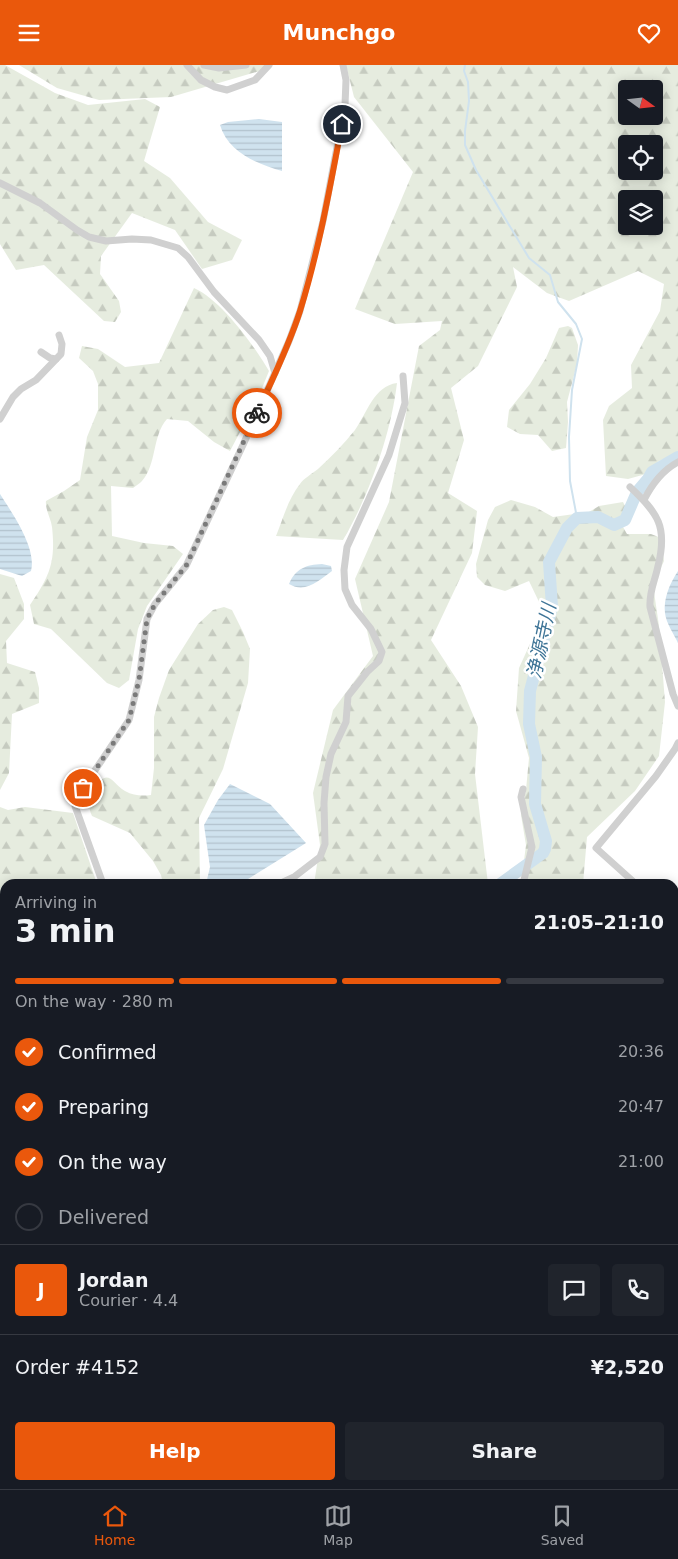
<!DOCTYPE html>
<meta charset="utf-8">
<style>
:root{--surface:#171b24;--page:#20242c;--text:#f1f3f6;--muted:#9ea1a6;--line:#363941;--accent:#ea580c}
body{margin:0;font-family:"DejaVu Sans","Noto Sans JP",sans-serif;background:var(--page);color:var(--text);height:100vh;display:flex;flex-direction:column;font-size:19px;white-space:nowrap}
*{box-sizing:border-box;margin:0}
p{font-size:16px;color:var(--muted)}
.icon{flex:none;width:28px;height:28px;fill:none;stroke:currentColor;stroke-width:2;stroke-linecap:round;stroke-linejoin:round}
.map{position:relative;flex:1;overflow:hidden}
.side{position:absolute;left:0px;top:814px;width:679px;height:611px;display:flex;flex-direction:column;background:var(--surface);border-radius:15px 15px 0 0;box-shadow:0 2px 12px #0003}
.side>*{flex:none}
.needle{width:32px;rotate:105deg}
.controls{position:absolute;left:618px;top:15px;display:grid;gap:10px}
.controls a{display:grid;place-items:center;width:45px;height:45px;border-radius:5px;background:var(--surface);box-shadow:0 2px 12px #0003;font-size:25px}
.pin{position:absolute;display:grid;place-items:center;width:42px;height:42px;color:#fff;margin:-21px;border:2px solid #fff;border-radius:50%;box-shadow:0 1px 5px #0007}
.courier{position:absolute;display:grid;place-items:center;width:50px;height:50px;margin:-25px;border:4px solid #ea580c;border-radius:50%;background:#fff;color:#222;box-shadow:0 1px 6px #0007}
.summary em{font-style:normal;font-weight:700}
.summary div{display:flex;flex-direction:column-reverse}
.summary{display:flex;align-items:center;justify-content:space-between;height:85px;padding:0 15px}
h1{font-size:32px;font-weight:700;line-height:38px}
.bar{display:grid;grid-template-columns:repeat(4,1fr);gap:8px 5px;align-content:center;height:60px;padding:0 15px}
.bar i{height:6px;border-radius:4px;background:var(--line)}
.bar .on{background:var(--accent)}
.bar p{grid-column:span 4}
.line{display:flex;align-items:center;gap:12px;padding:0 15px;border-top:1px solid var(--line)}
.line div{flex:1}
.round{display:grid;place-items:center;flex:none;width:52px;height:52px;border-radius:5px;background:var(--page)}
ol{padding:0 15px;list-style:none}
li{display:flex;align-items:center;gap:15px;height:55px}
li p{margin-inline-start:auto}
li .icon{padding:5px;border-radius:50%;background:var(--accent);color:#fff;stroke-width:4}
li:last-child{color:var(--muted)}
li i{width:28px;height:28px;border:2px solid var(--line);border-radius:50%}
.primary-button{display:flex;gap:10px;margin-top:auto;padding:10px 15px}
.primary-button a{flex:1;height:58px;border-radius:5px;background:var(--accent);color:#fff;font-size:20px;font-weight:700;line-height:58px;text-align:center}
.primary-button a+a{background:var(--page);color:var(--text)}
header{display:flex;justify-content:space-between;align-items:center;height:65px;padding:0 15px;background:var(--accent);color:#fff;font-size:22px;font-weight:700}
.tabs{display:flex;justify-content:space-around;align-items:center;height:70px;border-top:1px solid var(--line);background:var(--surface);font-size:14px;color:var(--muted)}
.tabs a{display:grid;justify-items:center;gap:2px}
.tabs .on{color:var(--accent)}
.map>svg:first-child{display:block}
.forest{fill:url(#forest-firs);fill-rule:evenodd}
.water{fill:url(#water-rules)}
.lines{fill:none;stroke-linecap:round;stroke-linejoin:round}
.stream{stroke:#cfe2ee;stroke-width:2}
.river{stroke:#cfe2ee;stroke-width:12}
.minor{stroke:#d0d0d0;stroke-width:7}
.tertiary{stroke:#d0d0d0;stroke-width:9}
.done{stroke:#7a7a7a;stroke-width:5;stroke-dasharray:0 9}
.route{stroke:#ea580c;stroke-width:6}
.labels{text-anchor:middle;stroke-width:5;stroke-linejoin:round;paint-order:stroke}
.water-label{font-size:19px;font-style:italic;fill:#3f7597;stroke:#fff}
</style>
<header><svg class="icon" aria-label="menu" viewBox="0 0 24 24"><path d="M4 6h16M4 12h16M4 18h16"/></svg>Munchgo<svg class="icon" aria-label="heart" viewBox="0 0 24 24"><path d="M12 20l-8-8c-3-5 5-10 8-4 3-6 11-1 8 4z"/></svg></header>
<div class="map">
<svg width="678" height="1424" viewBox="0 0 678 1424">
<defs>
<pattern id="forest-firs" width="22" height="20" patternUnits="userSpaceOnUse" patternTransform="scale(1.25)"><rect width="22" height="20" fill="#e6ecdf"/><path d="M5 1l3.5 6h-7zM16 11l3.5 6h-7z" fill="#c6cbc0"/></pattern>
<pattern id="water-rules" width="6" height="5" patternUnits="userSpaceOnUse" patternTransform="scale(1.25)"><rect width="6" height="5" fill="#cfe2ee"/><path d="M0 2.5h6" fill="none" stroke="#b2c2cd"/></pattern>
</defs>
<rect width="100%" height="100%" fill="#fff"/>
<!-- forest -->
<g class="forest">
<path d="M0,0H5L55,28L88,40L145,34L160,42L144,96L170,113L208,157L242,175L232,195L202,204L175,165L132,148L101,191L100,209L119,236L121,247L115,257L104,256L44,200L16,205L0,179Z"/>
<path d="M19,0H266L263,5L171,32L99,35L57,23Z"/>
<path d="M346,0H678V388L659,396L646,409L628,414L606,411L603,355L609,341L632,323L631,300L660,246L664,219L638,206L569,236L547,228L513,202L517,222L478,301L451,323L464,375L448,428L477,446L472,488L431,575L461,621L478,662L475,709L488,819H314L320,780L313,728L333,645L373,591L355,514L389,437L419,281L440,265L442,256L395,259L355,244L413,107L354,32ZM626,24H654V51H626ZM626,79H654V106H626ZM626,134H654V161H626Z"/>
<path d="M194,223C221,235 254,280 269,306L258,333L230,386L214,377L188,356L167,354C152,371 157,399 142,416C140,418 136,421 133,423L111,421L112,471L144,478L173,481L183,489L147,541L138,564L129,615L119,623L107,618L51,564L34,559L30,540C49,512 56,498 52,462C51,453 45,445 46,436L64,426L80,415L87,372L98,345V319L93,306L79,293L82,281L98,284L125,302L159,298Z"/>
<path d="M568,261L572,263L578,280L577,299L567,337L568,357L566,383L552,386L538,370L520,369L507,362L509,345L530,319L546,293L559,263Z"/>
<path d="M397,318C391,369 369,431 343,475L276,471C283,454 288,434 300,419C304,413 312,409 318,404C331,392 344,379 355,365C367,348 374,321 397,318Z"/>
<path d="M511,435L535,442L553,452L589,447L599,441L623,437L626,443L619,455L627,469H651L661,473L664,496L653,520L659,561L665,637L659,691L635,726L587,772L583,819H521L526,780L521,750L526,725L529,693L516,646L519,603L540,557V539L529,516L505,526L485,520L477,512L476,499L488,455L495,442Z"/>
<path d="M0,509L14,513L24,539V554L6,576L7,598L35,607L39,623V638L12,649L9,708L0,725Z"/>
<path d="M224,542L232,545L243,567L250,584L248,618L223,704L199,753L200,819H163L161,810L153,796L130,768L92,751C88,742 88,734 93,725C108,701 111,717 125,726C134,731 142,731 151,730L154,703V652L159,633L169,605L198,559L213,545Z"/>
<path d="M0,742L8,745L25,742L73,748L97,819H5V943L0,941Z"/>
<path d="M5,1155V1287L0,1281V1162Z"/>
<path d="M674,1227H678V1318L674,1316Z"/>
<path d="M102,1420H148V1424H103Z"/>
<path d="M428,1420H506L509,1424H423Z"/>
</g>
<!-- water -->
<g class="water">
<path d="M259,54L282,57V106C257,99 228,87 220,60L228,57Z"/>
<path d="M0,429C12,448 37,483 31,506L22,511L0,504Z"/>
<path d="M322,499L331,501L332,506C319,515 306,529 289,519C296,503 306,500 322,499Z"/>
<path d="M678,506V578C674,569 666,558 665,548C663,534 670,518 678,506Z"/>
<path d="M230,719L270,739L306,778L240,819H206L210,802L204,760L218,735Z"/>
<path d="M0,945L5,947V993L0,992Z"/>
<path d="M0,1316H5V1410L0,1400Z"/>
<path d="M11,1420H92L93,1424H13Z"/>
</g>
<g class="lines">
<!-- stream -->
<path class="stream" d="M465,0L464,6L468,17L469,36L465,66V80L476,105L529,193L550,210L558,237L576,259L582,274L572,325L569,372L570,416L577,453"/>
<!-- river -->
<g class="river">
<path d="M500,819L543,788L545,784L546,776L535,739L536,692L529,659L530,626L552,542L549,497L567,463L577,453L598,452L614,460L625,455L637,427L648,414L652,407L678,392"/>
<path d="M519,1420L520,1424"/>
</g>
<!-- minor -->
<g class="minor">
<path d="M187,0L201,15L215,22L227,25L255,15L269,0"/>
<path d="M204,0L219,3L246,0"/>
<path d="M0,118L40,138L77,165L89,172L106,176L132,174L151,175L178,183L188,192L214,227L259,275L270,291L275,308"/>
<path d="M41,287L50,293L56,294"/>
<path d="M0,354L13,332L21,324L36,315L61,289L62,279L59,270"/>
<path d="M630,422C658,448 668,462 658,501C655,516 649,526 650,542L673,629L678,641"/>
<path d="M644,435C651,421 663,405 678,397"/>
<path d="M523,724L521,732L532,782L523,819"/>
<path d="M103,819L75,741L83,723L129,655L139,615L147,554L155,539L186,501L243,380L289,276L300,246L323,156L345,40L346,15L343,0"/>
<path d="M279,819L294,812L320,792L325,779L324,738L326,712L331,689L346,657L348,631L367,607L379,596L382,587L371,564L352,540L345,524L344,505L347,482L389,390L405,338L403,311"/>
<path d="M636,819L596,783L656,711L675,684L678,678"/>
<path d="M674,850L678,853"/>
<path d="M674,1318L678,1321"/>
<path d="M674,1401L678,1395"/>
<path d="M447,1420L451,1424"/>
<path d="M658,1424L660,1420"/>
</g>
<!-- tertiary -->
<g class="tertiary">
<path d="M0,882L5,883"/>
<path d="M674,1079L678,1080"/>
<path d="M251,1424L253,1420"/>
</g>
</g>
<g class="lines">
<!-- done -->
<path class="done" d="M83,723L129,655L139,615L147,554L155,539L186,501L257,348"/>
<!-- route -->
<path class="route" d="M257,348C272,315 289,281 300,246C319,185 330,122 342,59"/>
</g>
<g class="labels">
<!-- water labels -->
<g class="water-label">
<text transform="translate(541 576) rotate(-78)" y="7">浄源寺川</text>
</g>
</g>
</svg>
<div class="controls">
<a><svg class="needle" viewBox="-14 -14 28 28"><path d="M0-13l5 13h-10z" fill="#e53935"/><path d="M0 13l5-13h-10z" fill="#9ea1a6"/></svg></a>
<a><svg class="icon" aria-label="locate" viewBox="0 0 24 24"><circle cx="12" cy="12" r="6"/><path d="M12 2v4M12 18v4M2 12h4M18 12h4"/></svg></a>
<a><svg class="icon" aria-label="layers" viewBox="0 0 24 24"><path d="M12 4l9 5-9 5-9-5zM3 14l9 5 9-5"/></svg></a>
</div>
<div class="pin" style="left:83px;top:723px;background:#ea580c"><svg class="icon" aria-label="bag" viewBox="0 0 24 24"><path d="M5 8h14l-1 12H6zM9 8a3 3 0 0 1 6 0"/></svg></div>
<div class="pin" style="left:342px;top:59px;background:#1f2937"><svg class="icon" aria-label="home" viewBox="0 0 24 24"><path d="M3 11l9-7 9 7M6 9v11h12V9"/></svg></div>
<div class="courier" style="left:257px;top:348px"><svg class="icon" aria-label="bike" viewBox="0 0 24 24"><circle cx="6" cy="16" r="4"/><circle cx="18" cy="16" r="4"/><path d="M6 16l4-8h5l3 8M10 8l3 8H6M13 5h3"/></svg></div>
<section class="side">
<div class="summary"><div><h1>3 min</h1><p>Arriving in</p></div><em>21:05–21:10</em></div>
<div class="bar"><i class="on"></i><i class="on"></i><i class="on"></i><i></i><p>On the way · 280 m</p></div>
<ol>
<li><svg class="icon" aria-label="check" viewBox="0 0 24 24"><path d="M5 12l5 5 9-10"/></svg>Confirmed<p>20:36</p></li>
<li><svg class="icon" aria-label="check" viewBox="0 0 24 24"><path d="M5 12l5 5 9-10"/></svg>Preparing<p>20:47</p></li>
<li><svg class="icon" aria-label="check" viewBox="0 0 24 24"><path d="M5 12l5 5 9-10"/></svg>On the way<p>21:00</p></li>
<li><i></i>Delivered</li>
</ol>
<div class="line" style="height:90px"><b class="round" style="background:var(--accent);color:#fff">J</b><div><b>Jordan</b><p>Courier · 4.4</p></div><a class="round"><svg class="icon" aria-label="chat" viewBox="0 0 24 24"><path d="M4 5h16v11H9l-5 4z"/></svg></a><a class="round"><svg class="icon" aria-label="phone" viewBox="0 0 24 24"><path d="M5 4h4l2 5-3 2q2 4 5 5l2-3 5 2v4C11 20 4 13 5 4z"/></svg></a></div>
<div class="line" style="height:65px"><div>Order #4152</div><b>¥2,520</b></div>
<div class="primary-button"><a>Help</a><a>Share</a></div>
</section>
</div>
<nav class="tabs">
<a class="on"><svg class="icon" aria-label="home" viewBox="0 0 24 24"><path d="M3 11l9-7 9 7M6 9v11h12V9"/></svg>Home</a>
<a><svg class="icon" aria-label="map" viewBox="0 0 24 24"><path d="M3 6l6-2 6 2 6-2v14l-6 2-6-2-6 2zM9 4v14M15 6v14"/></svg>Map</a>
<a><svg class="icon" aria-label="saved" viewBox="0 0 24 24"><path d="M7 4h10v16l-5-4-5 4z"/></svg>Saved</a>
</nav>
